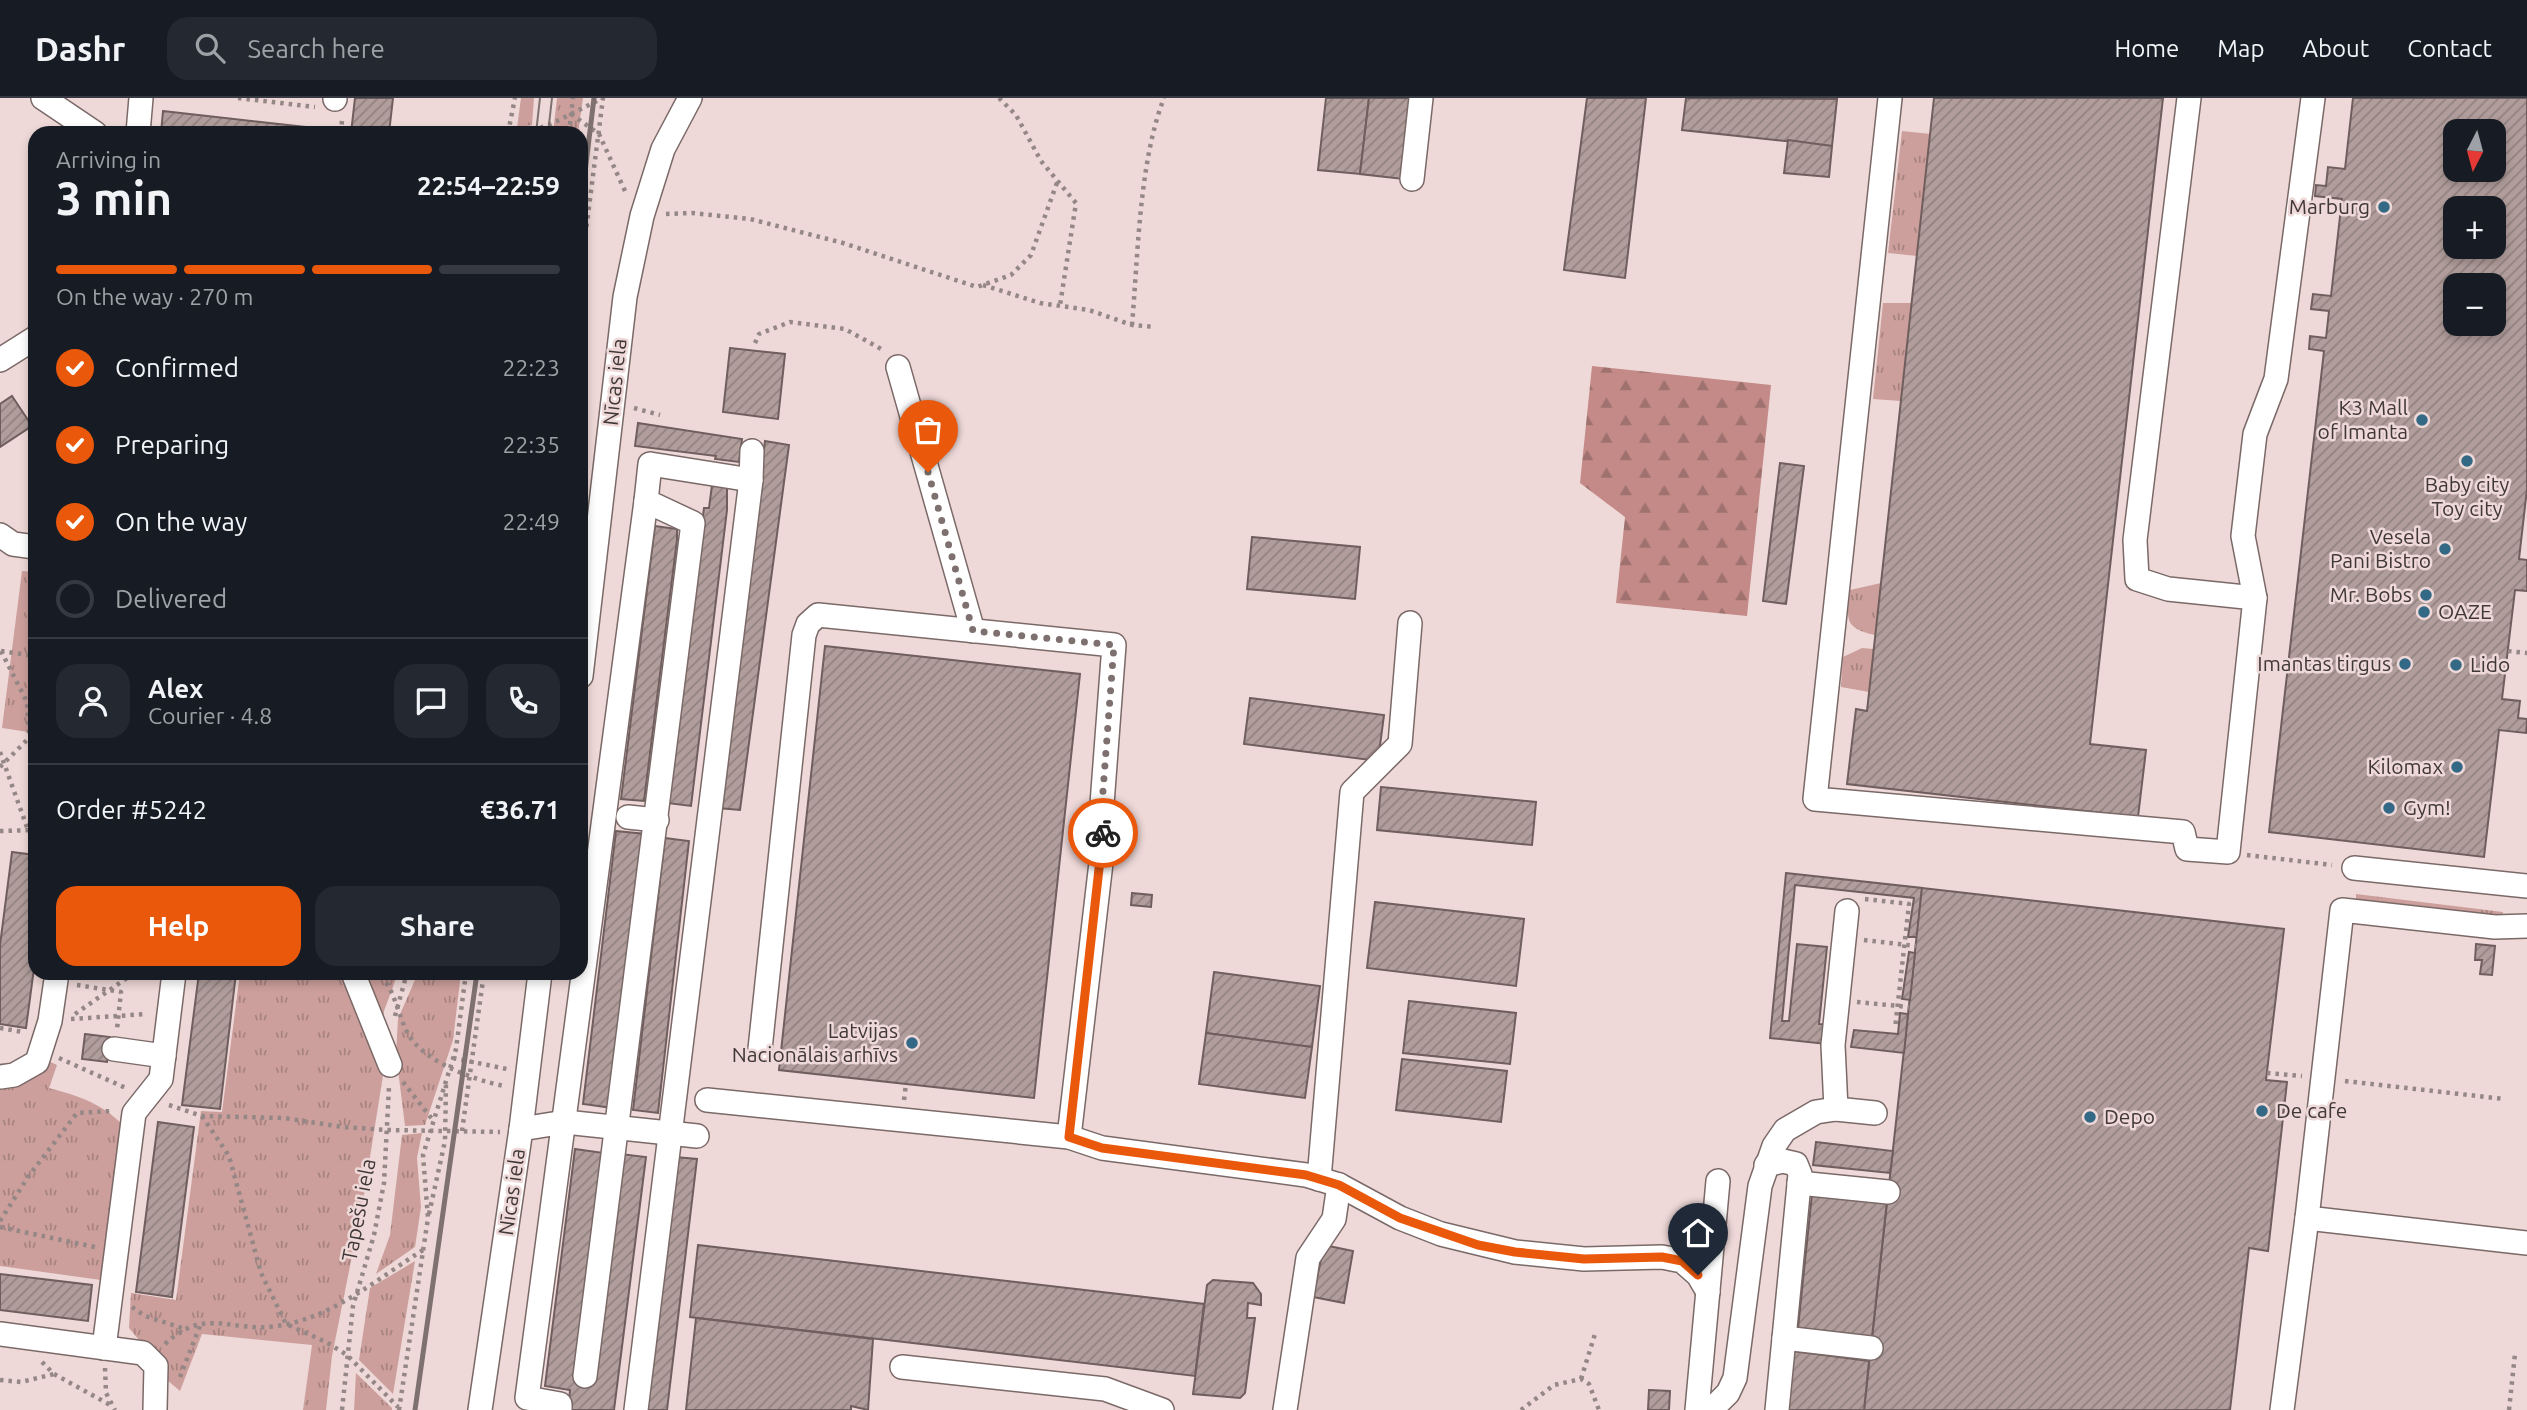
<!DOCTYPE html>
<meta charset="utf-8">
<style>
:root{--surface:#171b24;--page:#242831;--text:#f1f3f6;--muted:#9ea1a6;--line:#363941;--accent:#ea580c}
body{margin:0;font-family:Ubuntu,sans-serif;background:var(--page);color:var(--text);height:100vh;display:flex;flex-direction:column;font-size:26px;white-space:nowrap}
*{box-sizing:border-box;margin:0}
p{font-size:23px;color:var(--muted)}
.icon{flex:none;width:38px;height:38px;fill:none;stroke:currentColor;stroke-width:2;stroke-linecap:round;stroke-linejoin:round}
.map{position:relative;flex:1;overflow:hidden}
.sheet{position:absolute;left:28px;top:28px;width:560px;height:854px;display:flex;flex-direction:column;background:var(--surface);border-radius:21px;box-shadow:0 4px 10px #0003}
.sheet>*{flex:none}
.needle{width:46px;rotate:186deg}
.fabs{position:absolute;left:2443px;top:21px;display:grid;gap:14px}
.fabs a{display:grid;place-items:center;width:63px;height:63px;border-radius:14px;background:var(--surface);box-shadow:0 4px 10px #0003;font-size:35px}
.pin{position:absolute;display:grid;place-items:center;width:60px;height:60px;color:#fff;margin:-72px -30px;border-radius:50% 50% 50% 0;rotate:-45deg;box-shadow:0 0 7px #0007}
.pin .icon{rotate:45deg}
.courier{position:absolute;display:grid;place-items:center;width:70px;height:70px;margin:-35px;border:5px solid #ea580c;border-radius:50%;background:#fff;color:#222;box-shadow:0 2px 9px #0007}
.head em{font-style:normal;font-weight:600}
.head div{display:flex;flex-direction:column-reverse}
.head{display:flex;align-items:center;justify-content:space-between;height:119px;padding:0 28px}
h1{font-size:46px;font-weight:600;line-height:52px}
.bar{display:grid;grid-template-columns:repeat(4,1fr);gap:10px 7px;align-content:center;height:84px;padding:0 28px}
.bar i{height:9px;border-radius:5px;background:var(--line)}
.bar .active{background:var(--accent)}
.bar p{grid-column:span 4}
.line{display:flex;align-items:center;gap:18px;padding:0 28px;border-top:2px solid var(--line)}
.line div{flex:1}
.round{display:grid;place-items:center;flex:none;width:74px;height:74px;border-radius:21px;background:var(--page)}
ol{padding:0 28px;list-style:none}
li{display:flex;align-items:center;gap:21px;height:77px}
li p{margin-inline-start:auto}
li .icon{padding:7px;border-radius:50%;background:var(--accent);color:#fff;stroke-width:4}
li:last-child{color:var(--muted)}
li i{width:38px;height:38px;border:4px solid var(--line);border-radius:50%}
.cta{display:flex;gap:14px;margin-top:auto;padding:14px 28px}
.cta a{flex:1;height:80px;border-radius:21px;background:var(--accent);color:#fff;font-size:28px;font-weight:600;line-height:80px;text-align:center}
.cta a+a{background:var(--page);color:var(--text)}
header{display:flex;align-items:center;gap:42px;box-sizing:border-box;height:98px;padding:0 35px;background:var(--surface);border-bottom:2px solid var(--line)}
header strong{font-size:33px}
nav{display:flex;gap:38px;margin-inline-start:auto;font-size:24px}
.search{width:490px;height:63px;background:var(--page);display:flex;align-items:center;gap:18px;box-sizing:border-box;padding:0 24px;border-radius:21px;color:var(--muted);font-size:26px}
.map>svg:first-child{display:block}
.grass{fill:url(#grass-tufts)}
.forest{fill:url(#forest-firs)}
.building{fill:url(#building-hatch);stroke:#6f5e5d;stroke-width:2;fill-rule:evenodd}
.lines{fill:none;stroke-linecap:round;stroke-linejoin:round}
.minor-casing{stroke:#7a6967;stroke-width:26}
.path{stroke:#958786;stroke-width:4.5;stroke-dasharray:3.5 5;stroke-linecap:butt}
.minor{stroke:#fff;stroke-width:23}
.tram{stroke:#7e7170;stroke-width:2}
.rail{stroke:#7e7170;stroke-width:5}
.done{stroke:#7d706f;stroke-width:7;stroke-dasharray:0 12.6}
.route{stroke:#ea580c;stroke-width:9}
.poi-dot{fill:#336985;stroke:#eed9d8;stroke-width:2.5}
.labels{text-anchor:middle;stroke-width:5;stroke-linejoin:round;paint-order:stroke}
.poi-label{font-size:21px;fill:#403837;stroke:#eed9d8;text-anchor:end}
.street-label{font-size:21px;fill:#403837;stroke:#eed9d8}
</style>
<header>
<strong>Dashr</strong>
<div class="search"><svg class="icon" aria-label="search" viewBox="0 0 24 24"><circle cx="10" cy="10" r="6"/><path d="M15 15l6 6"/></svg>Search here</div>
<nav><a>Home</a><a>Map</a><a>About</a><a>Contact</a></nav>
</header>
<div class="map">
<svg width="2527" height="1312" viewBox="0 0 2527 1312">
<defs>
<pattern id="grass-tufts" width="24" height="20" patternUnits="userSpaceOnUse" patternTransform="scale(1.75)"><rect width="24" height="20" fill="#cc9f9c"/><path d="M3 7l-1-3M5 7V3M7 7l1-3M15 17l-1-3M17 17v-4M19 17l1-3" fill="none" stroke="#a78380"/></pattern>
<pattern id="forest-firs" width="22" height="20" patternUnits="userSpaceOnUse" patternTransform="scale(1.75)"><rect width="22" height="20" fill="#c38a87"/><path d="M5 1l3.5 6h-7zM16 11l3.5 6h-7z" fill="#a0726f"/></pattern>
<pattern id="building-hatch" width="6" height="6" patternUnits="userSpaceOnUse" patternTransform="scale(1.75)"><rect width="6" height="6" fill="#b19e9c"/><path d="M-1 1l2-2M0 6l6-6M5 7l2-2" fill="none" stroke="#918280"/></pattern>
</defs>
<rect width="100%" height="100%" fill="#eed9d8"/>
<!-- grass -->
<g class="grass">
<path d="M521,0H534L532,27L517,30Z"/>
<path d="M557,0H583L578,35H553Z"/>
<path d="M1902,33L1931,36L1917,158L1888,155Z"/>
<path d="M1883,205H1912L1901,303L1873,301Z"/>
<path d="M22,473L35,474V635L2,630Z"/>
<path d="M1881,485L1875,537C1843,530 1847,521 1850,492Z"/>
<path d="M1862,550L1874,551L1869,594L1841,589L1843,559Z"/>
<path d="M2356,796L2503,814L2502,820L2356,802Z"/>
<path d="M240,875H348L385,965L363,1103L332,1258L326,1312H303L312,1247L202,1236L180,1293L160,1276L151,1248L139,1242L129,1230L131,1195L176,1202L201,1013L222,1014Z"/>
<path d="M365,875H398L384,913L382,932Z"/>
<path d="M418,875H461L453,942L425,1027L405,1028L396,956L398,921Z"/>
<path d="M44,961L57,967L49,990C79,998 101,1005 123,1027L101,1182L0,1168V986Z"/>
<path d="M422,1035L417,1060L421,1109L415,1149L376,1176L390,1137L402,1037Z"/>
<path d="M415,1163L393,1296L359,1262L370,1190Z"/>
<path d="M356,1275L392,1310V1312H354Z"/>
</g>
<!-- forest -->
<path class="forest" d="M1592,268L1771,287L1747,518L1616,505L1625,419L1580,385Z"/>
<!-- building -->
<g class="building">
<path d="M355,0H393L389,35H351Z"/>
<path d="M1326,0H1369L1360,76L1318,72Z"/>
<path d="M1369,0H1412L1403,81L1360,76Z"/>
<path d="M1587,0H1646L1625,180L1564,172Z"/>
<path d="M1686,0L1837,1L1832,48L1682,32Z"/>
<path d="M1934,0H2163L2090,646L2146,652L2138,719L1847,686L1856,611L1867,613Z"/>
<path d="M2353,0H2527V391L2519,461L2527,462V493L2515,492L2502,601L2520,603L2518,620L2527,621V624L2526,635L2499,632L2484,759L2269,734L2324,253L2309,251L2310,238L2326,240L2329,213L2311,211L2313,196L2331,198L2342,101L2315,98L2316,87L2326,88L2328,69L2345,71ZM2455,33H2494V72H2455ZM2455,110H2494V149H2455ZM2455,187H2494V226H2455Z"/>
<path d="M163,13L332,32V35H161Z"/>
<path d="M1788,42L1832,48L1829,79L1784,75Z"/>
<path d="M730,250L785,256L778,321L723,314Z"/>
<path d="M12,298L32,328L0,349V306Z"/>
<path d="M638,325L742,341L739,364L715,361L716,358L635,348Z"/>
<path d="M765,343L789,347L740,712L718,710Z"/>
<path d="M1780,365L1804,368L1786,506L1763,503Z"/>
<path d="M712,387L727,389V412L691,708L667,705L704,410H709Z"/>
<path d="M655,428L677,431V442L644,703L621,701Z"/>
<path d="M1252,439L1360,449L1355,501L1247,491Z"/>
<path d="M825,548L1080,576L1034,1000L779,972Z"/>
<path d="M1250,600L1384,617L1378,663L1244,646Z"/>
<path d="M1381,689L1536,704L1532,747L1377,732Z"/>
<path d="M616,733L646,736L613,1010L583,1006Z"/>
<path d="M665,740L689,743L658,1015L633,1012Z"/>
<path d="M12,754L35,757V863L26,930L0,926V847Z"/>
<path d="M1786,775L1922,790L1917,839H1908L1914,800L1795,787L1782,923H1789L1797,846L1827,849L1819,926L1827,927L1826,946L1770,940Z"/>
<path d="M1922,790L2284,831L2266,982L2287,984L2268,1153L2249,1150L2230,1312H1864Z"/>
<path d="M1132,795L1152,797L1151,809L1131,807Z"/>
<path d="M1375,804L1524,821L1516,888L1367,870Z"/>
<path d="M2476,846L2495,848L2492,877L2480,876L2482,862H2475Z"/>
<path d="M1909,854L1915,855L1910,902L1902,901Z"/>
<path d="M1214,874L1320,888L1312,949L1206,935Z"/>
<path d="M199,875H236L220,1011L182,1007Z"/>
<path d="M1409,903L1516,915L1510,966L1403,955Z"/>
<path d="M1900,915L1908,916L1904,955L1851,949L1854,932L1898,936Z"/>
<path d="M1206,935L1312,949L1305,1000L1199,986Z"/>
<path d="M85,936L110,939L107,964L82,961Z"/>
<path d="M1402,961L1507,973L1501,1024L1396,1012Z"/>
<path d="M158,1024L194,1029L172,1199L136,1194Z"/>
<path d="M1816,1044L1893,1053L1890,1075L1813,1067Z"/>
<path d="M575,1051L604,1055L574,1283L591,1285L621,1056L646,1059L614,1312H568L570,1292L545,1288Z"/>
<path d="M675,1059L697,1061L667,1312H645Z"/>
<path d="M1812,1096L1887,1103L1872,1239L1798,1230Z"/>
<path d="M698,1147L1204,1206L1195,1278L690,1219Z"/>
<path d="M1324,1147L1353,1153L1344,1205L1313,1199Z"/>
<path d="M0,1176L92,1187L88,1223L0,1212Z"/>
<path d="M1213,1182L1253,1185L1261,1196V1207L1248,1205L1247,1220H1255L1245,1295L1240,1300L1193,1296L1207,1187Z"/>
<path d="M696,1220L873,1241L868,1312L851,1308V1312H686Z"/>
<path d="M1793,1253L1869,1263L1864,1312H1786Z"/>
<path d="M1649,1292L1670,1293L1669,1312H1648Z"/>
</g>
<g class="lines">
<!-- minor casing -->
<g class="minor-casing">
<g id="minor">
<path d="M43,0L95,35"/>
<path d="M1890,0L1815,701L2183,734L2187,751L2228,754L2255,500L2243,438L2255,336L2276,281L2313,0"/>
<path d="M2189,0L2135,442L2137,481L2168,491L2255,500"/>
<path d="M335,1V0"/>
<path d="M138,35L141,0"/>
<path d="M1412,81L1421,0"/>
<path d="M0,262L35,240"/>
<path d="M898,269L973,533"/>
<path d="M0,437L13,446L35,449"/>
<path d="M581,578L625,199L642,118L663,51L690,0"/>
<path d="M628,719L657,722"/>
<path d="M2354,770L2527,788"/>
<path d="M2527,828L2495,829L2342,812L2307,1120L2527,1145"/>
<path d="M353,875L390,967"/>
<path d="M114,951L164,958"/>
<path d="M760,951L804,537L808,526L818,517L1114,547L1102,706L1104,739L1069,1039"/>
<path d="M0,979L14,977L37,964L50,923L57,875"/>
<path d="M707,1002L1069,1039L1102,1050L1306,1077L1339,1087L1400,1120L1441,1136L1515,1154L1584,1161L1662,1159L1682,1163L1698,1177L1708,1194"/>
<path d="M1836,1011L1833,947L1847,813"/>
<path d="M521,1031L565,1024L697,1038"/>
<path d="M1766,1067L1783,1063L1796,1066L1800,1076L1777,1312"/>
<path d="M1319,1081L1352,694L1400,646L1410,525"/>
<path d="M1799,1085L1888,1094"/>
<path d="M0,1236L143,1255L156,1268L155,1312"/>
<path d="M1784,1240L1871,1250"/>
<path d="M104,1250L134,1015L161,981L174,875"/>
<path d="M902,1269L1105,1291L1162,1312"/>
<path d="M585,1278L693,425L646,403L650,366L751,382L752,353"/>
<path d="M480,1312L521,1031L540,875"/>
<path d="M560,1312V1306L527,1300L646,403"/>
<path d="M636,1312L751,382"/>
<path d="M1285,1312L1308,1160L1334,1121L1339,1087"/>
<path d="M1697,1312L1718,1083"/>
<path d="M1711,1312L1728,1295L1735,1280L1760,1088L1774,1048L1785,1032L1816,1014L1836,1011L1875,1015"/>
<path d="M2282,1312L2307,1120"/>
</g>
</g>
<!-- path -->
<g class="path">
<path d="M238,0L315,9"/>
<path d="M999,0L1016,17L1041,63L1076,105L1060,207"/>
<path d="M571,16L599,36L625,93"/>
<path d="M341,35L342,22"/>
<path d="M508,35L515,0"/>
<path d="M524,35L549,27L603,0"/>
<path d="M569,35L573,0"/>
<path d="M666,116L692,115L750,121L843,145L977,189L1011,177L1031,157L1058,82"/>
<path d="M581,171L603,0"/>
<path d="M983,187L1040,205L1089,212L1132,227L1155,229"/>
<path d="M1132,227C1138,158 1139,64 1164,0"/>
<path d="M755,245L759,236L790,224L845,231L883,252"/>
<path d="M634,310L660,317"/>
<path d="M1,553L27,604L29,637"/>
<path d="M1,553L35,558"/>
<path d="M2508,553L2527,555"/>
<path d="M0,654L28,732"/>
<path d="M0,669L35,634"/>
<path d="M0,733L35,732"/>
<path d="M2247,757L2332,767"/>
<path d="M1865,801L1909,806L1895,931"/>
<path d="M1864,842L1916,848"/>
<path d="M381,878C394,892 398,915 406,932C420,963 474,982 504,988"/>
<path d="M77,887L121,894L117,931"/>
<path d="M1857,904L1909,909"/>
<path d="M75,916L134,875"/>
<path d="M395,918L407,875"/>
<path d="M71,921L147,916"/>
<path d="M0,930L23,934"/>
<path d="M59,960L128,991"/>
<path d="M453,960L507,971"/>
<path d="M2267,975L2302,978"/>
<path d="M2345,983L2504,1001"/>
<path d="M403,984L432,1021"/>
<path d="M904,1002L906,986"/>
<path d="M169,1007L202,1018L284,1020L343,1029L387,1032L500,1034"/>
<path d="M202,1018L229,1058L261,1175L286,1226L326,1244L347,1257L398,1309"/>
<path d="M462,1033L484,875"/>
<path d="M429,1116L445,1043L446,986"/>
<path d="M0,1123L28,1079L77,1015L112,1013"/>
<path d="M0,1129L95,1149"/>
<path d="M132,1209L145,1218L182,1230"/>
<path d="M165,1246C205,1208 232,1235 276,1228C331,1221 377,1181 423,1152"/>
<path d="M42,1264L54,1276L112,1308"/>
<path d="M105,1270L106,1295L115,1312"/>
<path d="M180,1279L200,1228"/>
<path d="M1581,1281L1595,1236"/>
<path d="M0,1282L21,1284L54,1276"/>
<path d="M342,1312L353,1208L374,1137L384,1085L389,989"/>
<path d="M399,1312L428,1120L423,1057L456,951L466,875"/>
<path d="M1521,1312L1554,1287L1581,1281L1589,1286L1599,1312"/>
<path d="M2509,1312L2515,1256"/>
</g>
<!-- minor -->
<use href="#minor" class="minor"/>
<!-- tram -->
<g class="tram">
<path d="M536,35L540,0"/>
<path d="M548,35L552,0"/>
</g>
<!-- rail -->
<g class="rail">
<path d="M581,107L594,0"/>
<path d="M415,1312L477,875"/>
</g>
</g>
<g class="lines">
<!-- done -->
<path class="done" d="M928,374L973,533L1114,547L1102,706L1103,735"/>
<!-- route -->
<path class="route" d="M1103,735L1069,1039L1102,1050L1306,1077L1339,1087L1400,1120L1478,1147L1515,1154L1584,1161L1662,1159L1682,1163L1698,1177"/>
</g>
<!-- markers -->
<g class="poi-dot">
<circle cx="2384" cy="109" r="7"/>
<circle cx="2422" cy="322" r="7"/>
<circle cx="2467" cy="363" r="7"/>
<circle cx="2445" cy="451" r="7"/>
<circle cx="2426" cy="497" r="7"/>
<circle cx="2424" cy="514" r="7"/>
<circle cx="2405" cy="566" r="7"/>
<circle cx="2456" cy="567" r="7"/>
<circle cx="2457" cy="669" r="7"/>
<circle cx="2389" cy="710" r="7"/>
<circle cx="912" cy="945" r="7"/>
<circle cx="2262" cy="1013" r="7"/>
<circle cx="2090" cy="1019" r="7"/>
</g>
<g class="labels">
<!-- poi labels -->
<g class="poi-label">
<text x="2370" y="116">Marburg</text>
<text x="2408" y="317">K3 Mall<tspan x="2408" dy="24">of Imanta</tspan></text>
<text x="2467" y="394" text-anchor="middle">Baby city<tspan x="2467" dy="24">Toy city</tspan></text>
<text x="2431" y="446">Vesela<tspan x="2431" dy="24">Pani Bistro</tspan></text>
<text x="2412" y="504">Mr. Bobs</text>
<text x="2438" y="521" text-anchor="start">OAZE</text>
<text x="2391" y="573">Imantas tirgus</text>
<text x="2470" y="574" text-anchor="start">Lido</text>
<text x="2443" y="676">Kilomax</text>
<text x="2403" y="717" text-anchor="start">Gym!</text>
<text x="898" y="940">Latvijas<tspan x="898" dy="24">Nacionālais arhīvs</tspan></text>
<text x="2276" y="1020" text-anchor="start">De cafe</text>
<text x="2104" y="1026" text-anchor="start">Depo</text>
</g>
<!-- street labels -->
<g class="street-label">
<text transform="translate(615 284) rotate(-84)" y="7">Nīcas iela</text>
<text transform="translate(512 1094) rotate(-82)" y="7">Nīcas iela</text>
<text transform="translate(359 1112) rotate(-79)" y="7">Tapešu iela</text>
</g>
</g>
</svg>
<div class="fabs">
<a><svg class="needle" viewBox="-14 -14 28 28"><path d="M0-13l5 13h-10z" fill="#e53935"/><path d="M0 13l5-13h-10z" fill="#9ea1a6"/></svg></a>
<a>+</a>
<a>−</a>
</div>
<div class="pin" style="left:928px;top:374px;background:#ea580c"><svg class="icon" aria-label="bag" viewBox="0 0 24 24"><path d="M5 8h14l-1 12H6zM9 8a3 3 0 0 1 6 0"/></svg></div>
<div class="pin" style="left:1698px;top:1177px;background:#1f2937"><svg class="icon" aria-label="home" viewBox="0 0 24 24"><path d="M3 11l9-7 9 7M6 9v11h12V9"/></svg></div>
<div class="courier" style="left:1103px;top:735px"><svg class="icon" aria-label="bike" viewBox="0 0 24 24"><circle cx="6" cy="16" r="4"/><circle cx="18" cy="16" r="4"/><path d="M6 16l4-8h5l3 8M10 8l3 8H6M13 5h3"/></svg></div>
<section class="sheet">
<div class="head"><div><h1>3 min</h1><p>Arriving in</p></div><em>22:54–22:59</em></div>
<div class="bar"><i class="active"></i><i class="active"></i><i class="active"></i><i></i><p>On the way · 270 m</p></div>
<ol>
<li><svg class="icon" aria-label="check" viewBox="0 0 24 24"><path d="M5 12l5 5 9-10"/></svg>Confirmed<p>22:23</p></li>
<li><svg class="icon" aria-label="check" viewBox="0 0 24 24"><path d="M5 12l5 5 9-10"/></svg>Preparing<p>22:35</p></li>
<li><svg class="icon" aria-label="check" viewBox="0 0 24 24"><path d="M5 12l5 5 9-10"/></svg>On the way<p>22:49</p></li>
<li><i></i>Delivered</li>
</ol>
<div class="line" style="height:126px"><a class="round"><svg class="icon" aria-label="person" viewBox="0 0 24 24"><circle cx="12" cy="8" r="4"/><path d="M4 21q1-7 8-7t8 7"/></svg></a><div><b>Alex</b><p>Courier · 4.8</p></div><a class="round"><svg class="icon" aria-label="chat" viewBox="0 0 24 24"><path d="M4 5h16v11H9l-5 4z"/></svg></a><a class="round"><svg class="icon" aria-label="phone" viewBox="0 0 24 24"><path d="M5 4h4l2 5-3 2q2 4 5 5l2-3 5 2v4C11 20 4 13 5 4z"/></svg></a></div>
<div class="line" style="height:91px"><div>Order #5242</div><b>€36.71</b></div>
<div class="cta"><a>Help</a><a>Share</a></div>
</section>
</div>
